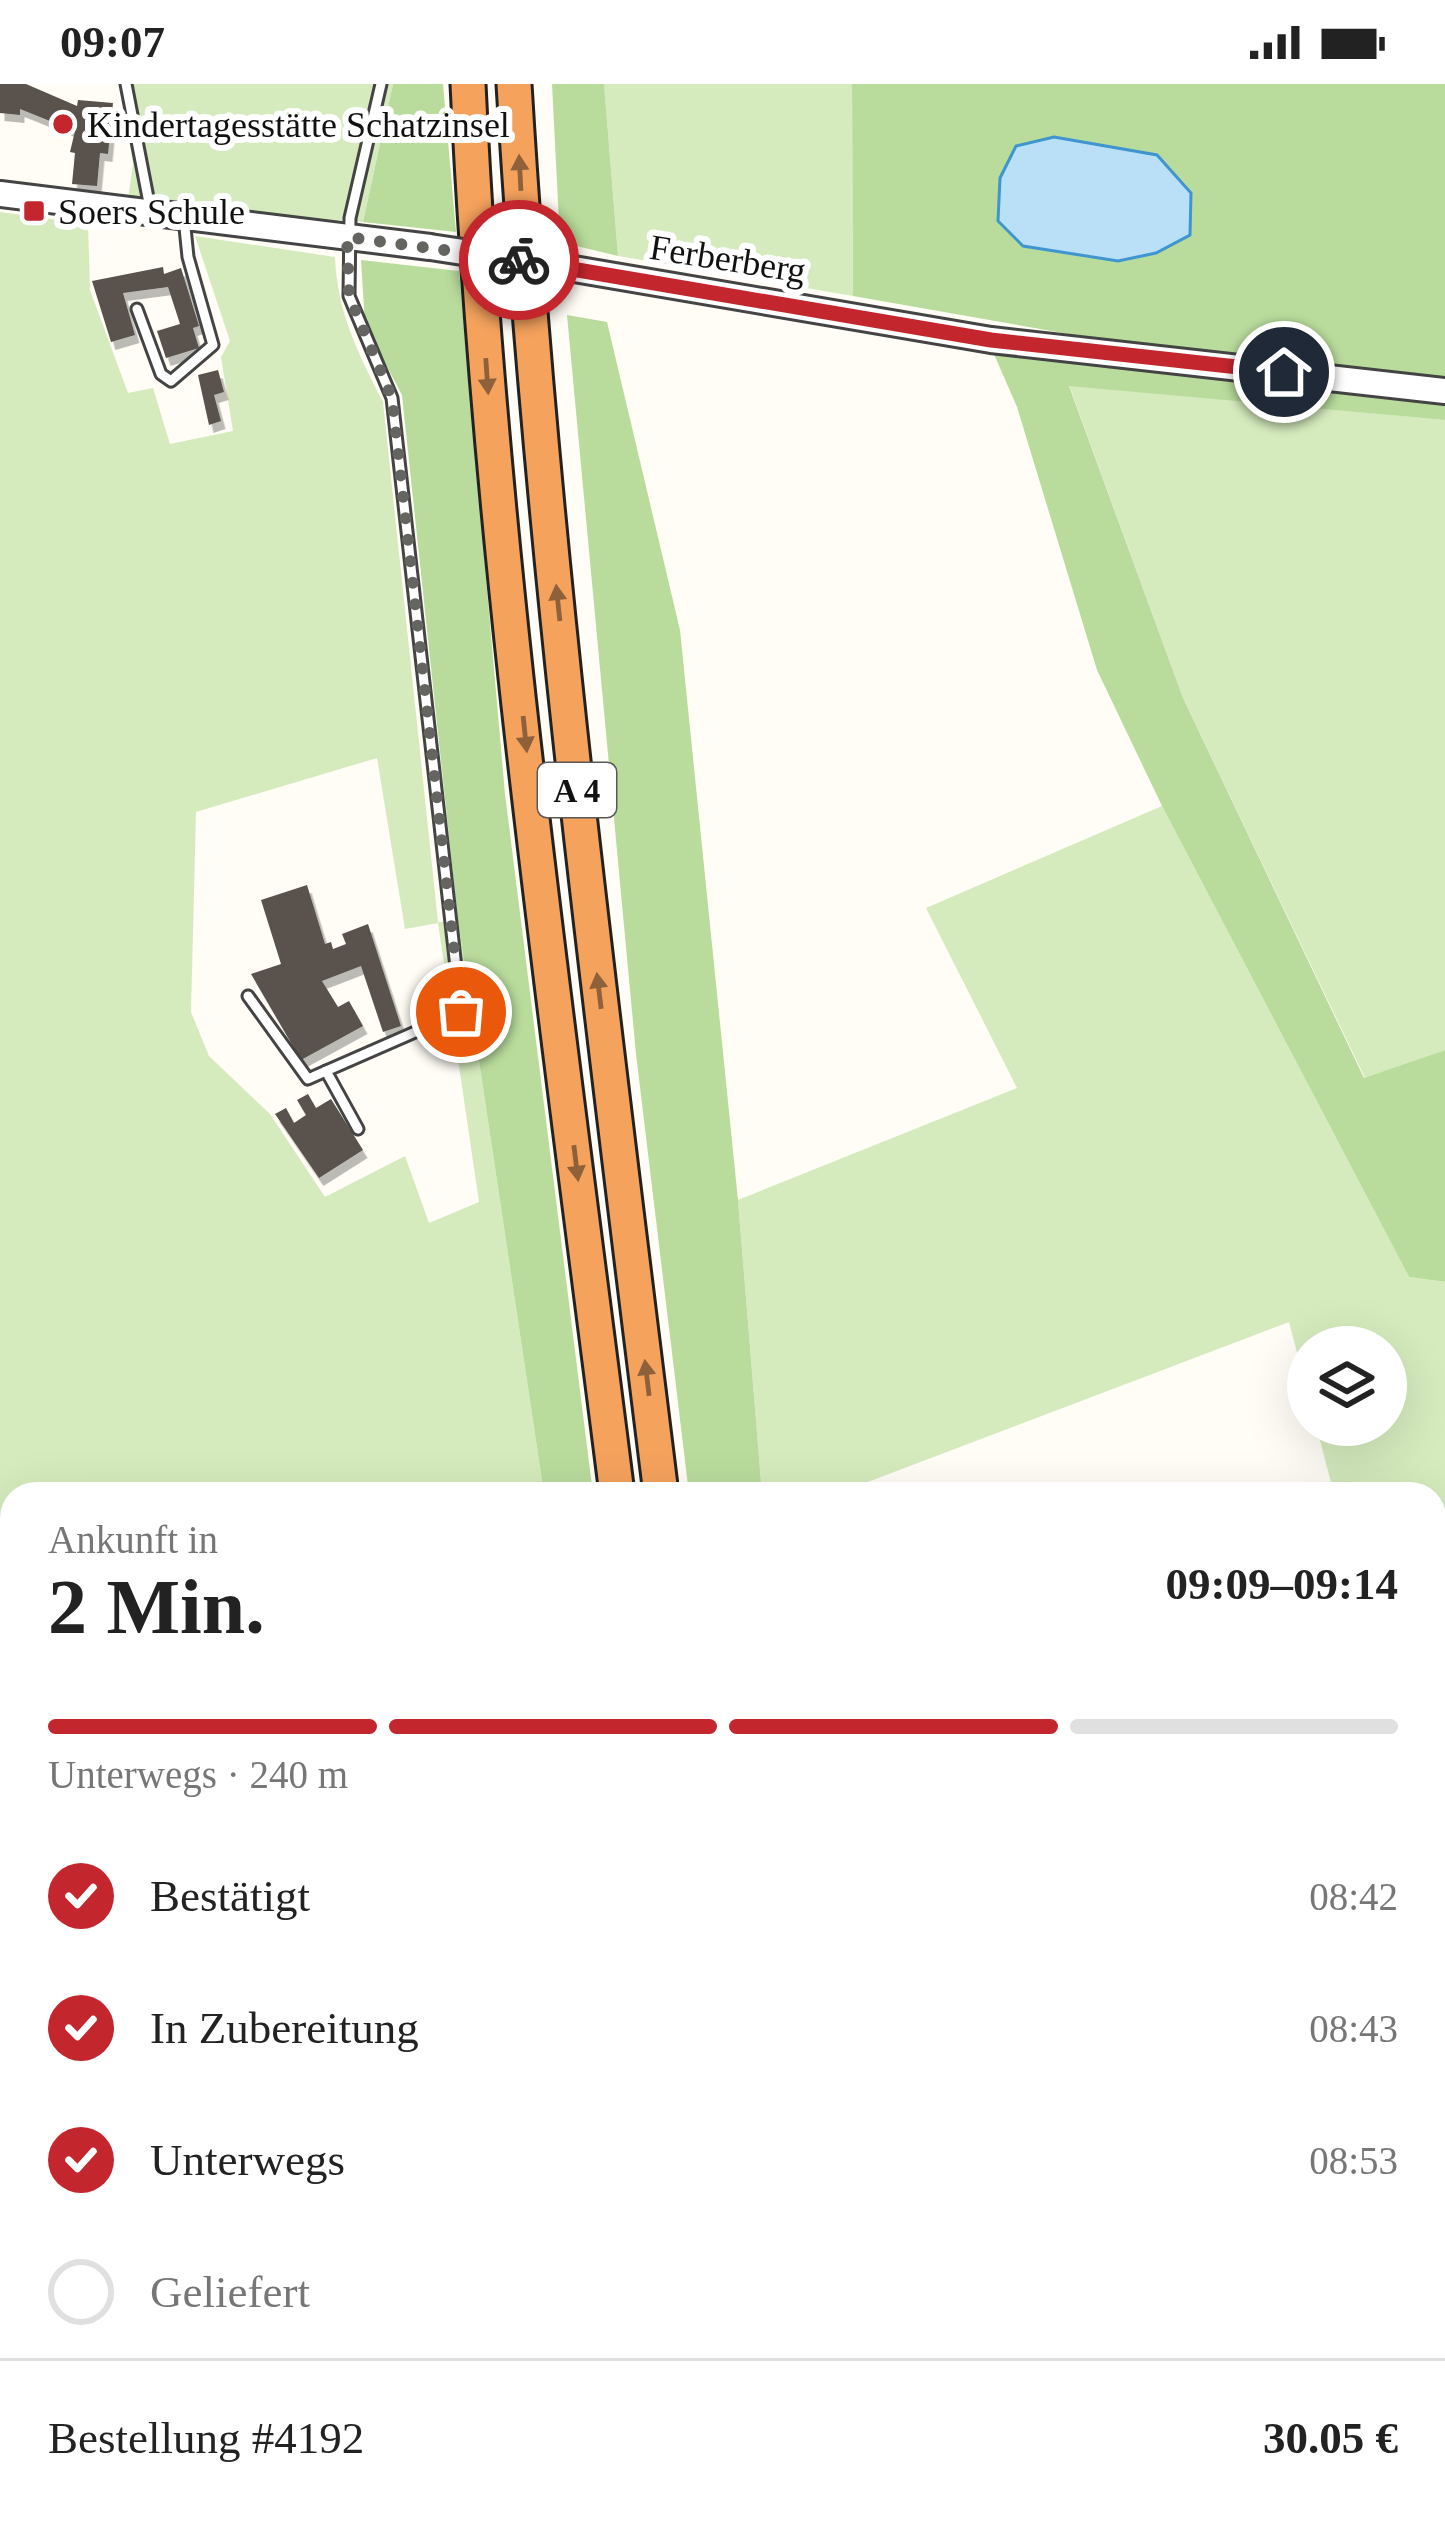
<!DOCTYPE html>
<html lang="de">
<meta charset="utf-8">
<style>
:root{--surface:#fff;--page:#f6f6f6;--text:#222;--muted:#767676;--line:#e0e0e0;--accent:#c4262e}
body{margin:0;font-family:Georgia,serif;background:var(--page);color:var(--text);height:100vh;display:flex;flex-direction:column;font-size:45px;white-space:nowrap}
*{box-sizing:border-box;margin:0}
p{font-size:39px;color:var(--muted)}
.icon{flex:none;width:66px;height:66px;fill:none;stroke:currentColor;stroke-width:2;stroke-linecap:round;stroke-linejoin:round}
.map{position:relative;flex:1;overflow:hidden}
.panel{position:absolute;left:0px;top:1398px;width:1446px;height:1059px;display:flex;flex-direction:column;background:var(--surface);border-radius:36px 36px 0 0;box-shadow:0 12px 48px #0002}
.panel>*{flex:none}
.buttons{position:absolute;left:1287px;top:1242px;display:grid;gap:24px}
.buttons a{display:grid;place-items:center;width:120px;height:120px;border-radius:50%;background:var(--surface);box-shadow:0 12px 48px #0002;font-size:60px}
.pin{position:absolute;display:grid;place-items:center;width:102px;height:102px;color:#fff;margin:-51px;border:6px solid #fff;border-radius:50%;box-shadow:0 3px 12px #0007}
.courier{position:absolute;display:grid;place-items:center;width:120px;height:120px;margin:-60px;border:9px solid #c4262e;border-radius:50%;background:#fff;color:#222;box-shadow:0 3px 15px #0007}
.head em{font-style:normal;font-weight:700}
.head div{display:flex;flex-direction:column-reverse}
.head{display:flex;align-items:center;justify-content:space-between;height:204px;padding:0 48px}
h1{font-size:78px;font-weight:700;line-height:90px}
.bar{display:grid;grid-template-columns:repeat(4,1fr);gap:18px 12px;align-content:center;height:144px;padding:0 48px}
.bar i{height:15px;border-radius:9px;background:var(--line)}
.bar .active{background:var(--accent)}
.bar p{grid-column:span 4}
.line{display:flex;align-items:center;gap:30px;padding:0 48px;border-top:3px solid var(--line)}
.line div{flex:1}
ol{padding:0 48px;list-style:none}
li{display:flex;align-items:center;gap:36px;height:132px}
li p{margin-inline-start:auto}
li .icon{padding:12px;border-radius:50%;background:var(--accent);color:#fff;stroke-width:4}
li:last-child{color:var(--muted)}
li i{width:66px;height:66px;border:6px solid var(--line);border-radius:50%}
.status{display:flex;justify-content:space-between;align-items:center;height:84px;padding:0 60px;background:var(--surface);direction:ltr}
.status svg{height:33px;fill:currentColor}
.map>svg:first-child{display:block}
.green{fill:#d5ebbd;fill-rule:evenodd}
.forest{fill:#b9dc9c}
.water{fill:#b9e0f7;stroke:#3f96cf;stroke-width:3}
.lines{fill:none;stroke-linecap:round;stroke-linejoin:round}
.stream{stroke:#3f96cf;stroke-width:6}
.building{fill:#5a524d;filter:url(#shadow)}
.service-casing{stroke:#444;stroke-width:15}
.tertiary-casing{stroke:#444;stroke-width:30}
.secondary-casing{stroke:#333;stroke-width:33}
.motorway-casing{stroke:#222;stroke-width:39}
.service{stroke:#fff;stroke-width:9}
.tertiary{stroke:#fff;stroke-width:24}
.secondary{stroke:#fff6b0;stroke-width:27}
.motorway{stroke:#f5a25d;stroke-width:33}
.tertiary-bridge-casing{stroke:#444;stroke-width:30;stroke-linecap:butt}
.tertiary-bridge{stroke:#fff;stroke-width:24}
.oneway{fill:#8e613b}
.done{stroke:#646461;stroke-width:12;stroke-dasharray:0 21.6}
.route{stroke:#c4262e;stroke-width:15}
.poi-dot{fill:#c4262e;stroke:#fff;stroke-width:4.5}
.labels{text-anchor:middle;stroke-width:12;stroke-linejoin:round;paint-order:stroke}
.shield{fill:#fff;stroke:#585858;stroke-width:3}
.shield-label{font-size:33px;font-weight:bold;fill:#111}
.poi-label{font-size:36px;fill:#111;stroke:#fff;text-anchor:start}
.street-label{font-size:36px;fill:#111;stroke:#fff}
</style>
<div class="status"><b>09:07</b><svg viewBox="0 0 49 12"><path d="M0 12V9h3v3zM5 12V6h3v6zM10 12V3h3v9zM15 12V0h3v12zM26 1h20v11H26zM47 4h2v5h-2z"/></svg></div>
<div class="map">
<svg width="1445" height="2456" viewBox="0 0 1445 2456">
<defs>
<filter id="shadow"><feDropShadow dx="4.5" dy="8" stdDeviation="0" flood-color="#0004"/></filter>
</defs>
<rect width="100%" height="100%" fill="#fffdf5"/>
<!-- green -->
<g class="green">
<path d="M120,0H393L363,138L127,122L133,80Z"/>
<path d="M604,0H852L853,212L618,172Z"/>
<path d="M0,128L88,140L90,206L128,309L153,304L170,360L233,347L221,273L230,257L195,152L335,173C337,228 358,269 383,318L438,838L458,837L544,1410H12V2445H171L176,2456H0ZM377,674L405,845L438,839L479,1118L429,1139L405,1072L325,1113L270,1030L209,972L191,928L196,728Z"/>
<path d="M1069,301L1445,336V966L1365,994L1183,614Z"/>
<path d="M1162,722L1409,1193L1445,1198V1613L1434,1584V1410H1334L1316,1341H1386V1263H1308V1310L1289,1238L836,1410H762L738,1116L1017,1004L926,824Z"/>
<path d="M1445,1939V2242L1434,2237V1945Z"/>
<path d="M1434,2391L1445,2394V2456H849L846,2445H1434Z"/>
</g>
<!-- forest -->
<g class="forest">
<path d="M393,0H443L456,148L363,138Z"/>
<path d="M552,0H604L618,172L560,158Z"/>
<path d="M852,0H1445V295L1074,251L853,212Z"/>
<path d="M361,176L459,187L505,710L593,1410H544L458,837L402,311L365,241Z"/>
<path d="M567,231L607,238L680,546L738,1116L762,1410H689L636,970Z"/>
<path d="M990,261L1445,319V336L1069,302L1183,614L1364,994L1445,966V1198L1409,1193L1162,722L1097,586L1017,323Z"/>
</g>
<!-- water -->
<path class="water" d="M1054,53L1157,71L1191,109L1190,151L1156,169L1118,177L1023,162L998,137L1000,94L1016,62Z"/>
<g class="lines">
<!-- stream -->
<g class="stream">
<path d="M1434,1571L1445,1544"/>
<path d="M1434,1660L1438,1664L1441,1689L1434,1698"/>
</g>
</g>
<!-- building -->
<g class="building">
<path d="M0,0H26L77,22L78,16L113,19L108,70L100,69L97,102L72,100L75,69L70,68L75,47L20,25V31L0,29Z"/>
<path d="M163,183L164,190L181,184L199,242L193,244L199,264L166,274L157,247L180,240L168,203L123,209L135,251L111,258L92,197Z"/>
<path d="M218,286L224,308L214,311L221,337L209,341L198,291Z"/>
<path d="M307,801L325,860L331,858L333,865L346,860L342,850L368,840L401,942L383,948L361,882L322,897L338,923L349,917L363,942L301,976L251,890L281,880L261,816Z"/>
<path d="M308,1010L316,1024L331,1015L363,1066L319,1094L275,1030L286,1024L294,1039L306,1031L297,1016Z"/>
</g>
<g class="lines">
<!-- service casing -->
<g class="service-casing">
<g id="service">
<path d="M126,0L150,124"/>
<path d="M137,225L161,290L171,297L213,261L188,173L184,134"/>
<path d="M248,912L308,995L326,987"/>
<path d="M358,1045L326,987L461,928L392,314L349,212L350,134L381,0"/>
<path d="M273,2445L278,2456"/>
<path d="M464,2456L474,2445"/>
<path d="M698,2456V2445"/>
</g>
</g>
<!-- tertiary casing -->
<g class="tertiary-casing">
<g id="tertiary">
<path d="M0,110L430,163"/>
<path d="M574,185L991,256L1445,307"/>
</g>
</g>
<!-- secondary casing -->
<g class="secondary-casing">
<g id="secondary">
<path d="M1434,2322L1445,2327"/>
<path d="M563,2456L575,2445"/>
</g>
</g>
<!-- motorway casing -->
<g class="motorway-casing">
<g id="motorway">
<path d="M468,0C490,472 558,942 617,1410"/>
<path d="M514,0C542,472 603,941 661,1410"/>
<path d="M748,2445L749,2456"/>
<path d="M790,2445L791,2456"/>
</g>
</g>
<!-- service -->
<use href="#service" class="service"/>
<!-- tertiary -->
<use href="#tertiary" class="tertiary"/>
<!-- secondary -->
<use href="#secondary" class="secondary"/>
<!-- motorway -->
<use href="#motorway" class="motorway"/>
<!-- tertiary-bridge casing -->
<g class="tertiary-bridge-casing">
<path id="tertiary-bridge" d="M430,163L574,185"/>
</g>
<!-- tertiary-bridge -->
<use href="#tertiary-bridge" class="tertiary-bridge"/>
</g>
<!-- one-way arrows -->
<defs><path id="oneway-solid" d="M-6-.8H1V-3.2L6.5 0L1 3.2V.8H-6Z" transform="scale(3)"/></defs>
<g class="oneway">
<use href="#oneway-solid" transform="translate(520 89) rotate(-93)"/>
<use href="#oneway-solid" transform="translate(487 292) rotate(86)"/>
<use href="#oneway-solid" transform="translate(558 519) rotate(-96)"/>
<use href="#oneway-solid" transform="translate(525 650) rotate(84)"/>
<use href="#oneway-solid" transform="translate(599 907) rotate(-97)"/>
<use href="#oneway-solid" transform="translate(576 1079) rotate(83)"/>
<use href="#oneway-solid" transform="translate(647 1294) rotate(-97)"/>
</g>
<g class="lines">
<!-- done -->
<path class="done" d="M461,928L392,314L349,212L347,153L519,176"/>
<!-- route -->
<path class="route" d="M519,176L991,256L1284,288"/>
</g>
<!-- markers -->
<g class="poi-dot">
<circle cx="63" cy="40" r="12"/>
<rect x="22" y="115" width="24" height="24" rx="6"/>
</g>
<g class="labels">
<!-- shield labels -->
<rect class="shield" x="538" y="679" width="78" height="54" rx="9"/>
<g class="shield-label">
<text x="577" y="718">A 4</text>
</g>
<!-- poi labels -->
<g class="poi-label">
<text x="87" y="53">Kindertagesstätte Schatzinsel</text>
<text x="58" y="140">Soers Schule</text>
</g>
<!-- street labels -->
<g class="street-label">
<text transform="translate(728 174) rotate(9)" y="13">Ferberberg</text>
</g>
</g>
</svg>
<div class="buttons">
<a><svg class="icon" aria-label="layers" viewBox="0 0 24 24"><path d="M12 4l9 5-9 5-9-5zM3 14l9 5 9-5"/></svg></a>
</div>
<div class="pin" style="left:461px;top:928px;background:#ea580c"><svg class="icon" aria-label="bag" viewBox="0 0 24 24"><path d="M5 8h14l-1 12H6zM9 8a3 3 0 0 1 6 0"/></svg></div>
<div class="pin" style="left:1284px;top:288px;background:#1f2937"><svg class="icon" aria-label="home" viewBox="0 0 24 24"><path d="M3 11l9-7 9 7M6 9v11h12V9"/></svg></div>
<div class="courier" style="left:519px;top:176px"><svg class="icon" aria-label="bike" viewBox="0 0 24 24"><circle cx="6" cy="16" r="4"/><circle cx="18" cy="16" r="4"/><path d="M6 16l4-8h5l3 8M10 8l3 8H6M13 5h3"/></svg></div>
<section class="panel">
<div class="head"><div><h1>2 Min.</h1><p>Ankunft in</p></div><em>09:09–09:14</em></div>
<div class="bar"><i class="active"></i><i class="active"></i><i class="active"></i><i></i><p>Unterwegs · 240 m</p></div>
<ol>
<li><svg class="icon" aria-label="check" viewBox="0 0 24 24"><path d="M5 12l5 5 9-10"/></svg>Bestätigt<p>08:42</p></li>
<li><svg class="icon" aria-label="check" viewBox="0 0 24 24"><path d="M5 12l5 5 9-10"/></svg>In Zubereitung<p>08:43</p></li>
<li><svg class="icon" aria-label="check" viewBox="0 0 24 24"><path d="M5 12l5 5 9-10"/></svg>Unterwegs<p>08:53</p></li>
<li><i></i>Geliefert</li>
</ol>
<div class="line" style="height:156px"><div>Bestellung #4192</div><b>30.05 €</b></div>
</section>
</div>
